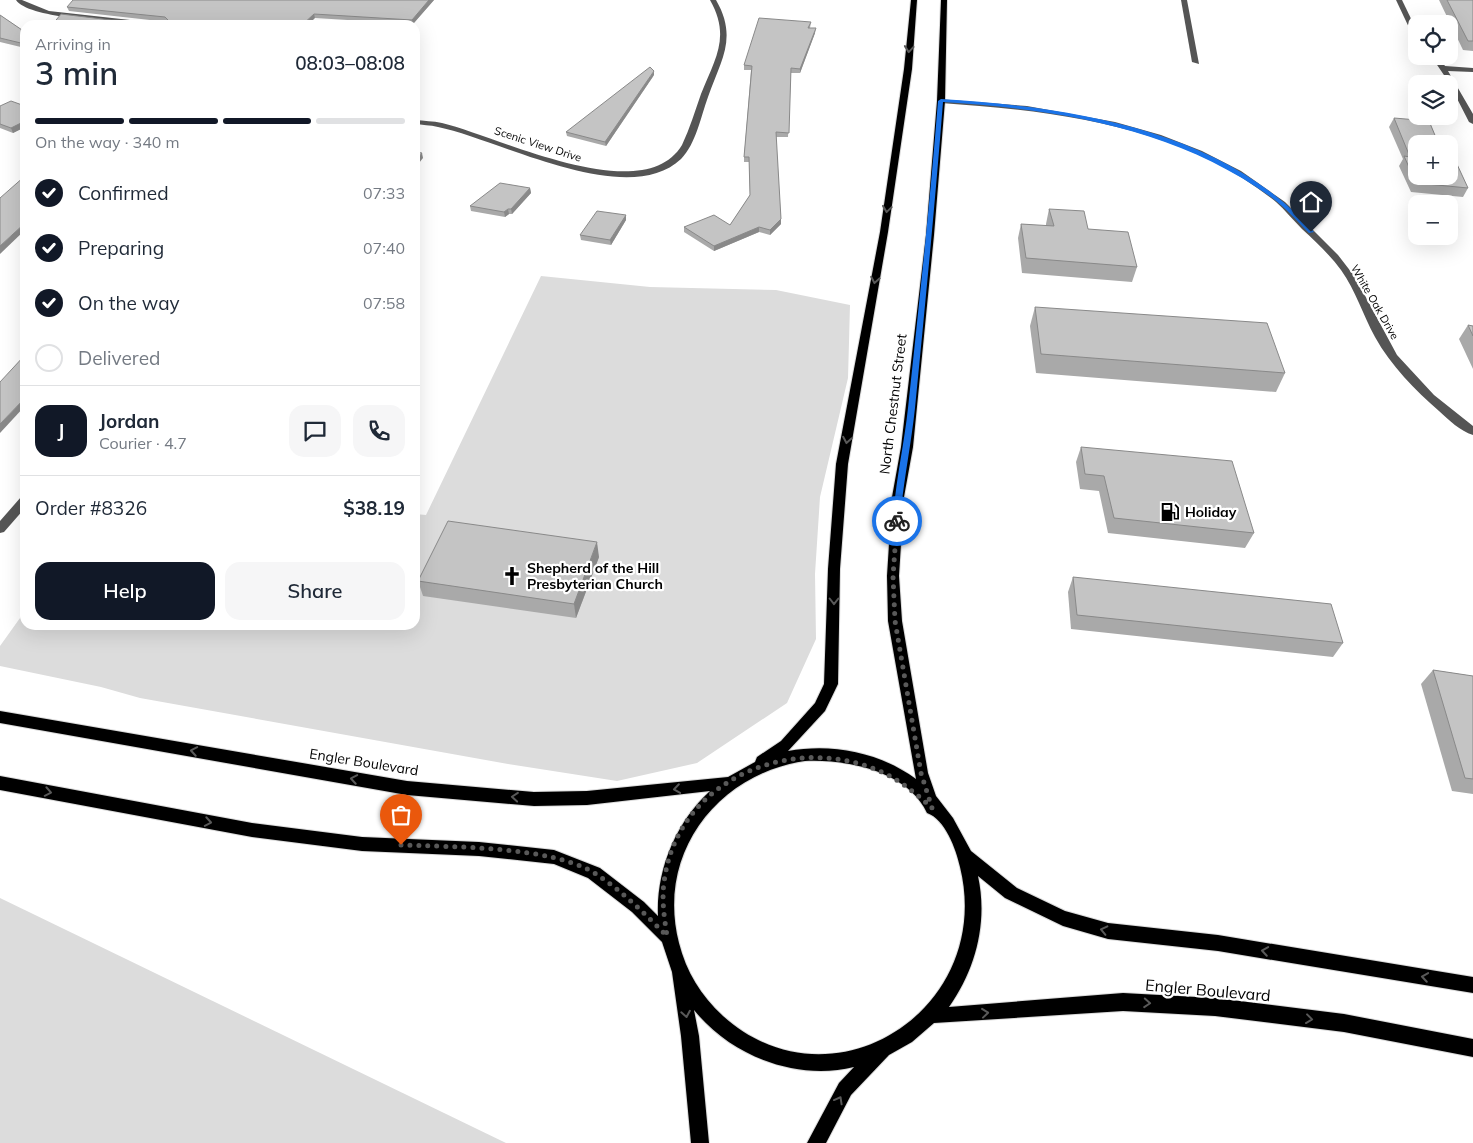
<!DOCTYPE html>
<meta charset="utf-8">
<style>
:root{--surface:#fff;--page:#f6f6f7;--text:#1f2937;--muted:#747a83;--line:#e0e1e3;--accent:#111827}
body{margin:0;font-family:Mulish,sans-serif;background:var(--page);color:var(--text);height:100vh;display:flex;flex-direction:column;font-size:19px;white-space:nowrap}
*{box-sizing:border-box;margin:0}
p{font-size:16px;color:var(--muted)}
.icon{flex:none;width:28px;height:28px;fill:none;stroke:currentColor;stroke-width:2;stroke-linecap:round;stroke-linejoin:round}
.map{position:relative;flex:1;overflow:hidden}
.panel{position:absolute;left:20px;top:20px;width:400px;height:610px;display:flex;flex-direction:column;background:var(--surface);border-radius:15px;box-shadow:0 5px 20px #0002}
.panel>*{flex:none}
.tools{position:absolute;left:1408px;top:15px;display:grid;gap:10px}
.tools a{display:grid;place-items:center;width:50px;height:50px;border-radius:10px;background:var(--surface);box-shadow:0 5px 20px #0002;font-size:25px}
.pin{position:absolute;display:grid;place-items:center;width:42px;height:42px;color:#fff;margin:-51px -21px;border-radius:50% 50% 50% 0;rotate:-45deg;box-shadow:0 0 5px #0007}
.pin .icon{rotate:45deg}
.courier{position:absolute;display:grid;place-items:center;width:50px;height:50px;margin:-25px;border:4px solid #1a73e8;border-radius:50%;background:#fff;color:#222;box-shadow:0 1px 6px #0007}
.head em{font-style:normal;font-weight:600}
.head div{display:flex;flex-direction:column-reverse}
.head{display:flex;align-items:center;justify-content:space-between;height:85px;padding:0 15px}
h1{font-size:32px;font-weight:600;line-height:38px}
.bar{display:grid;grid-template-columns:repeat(4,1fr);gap:8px 5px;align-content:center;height:60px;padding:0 15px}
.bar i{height:6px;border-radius:4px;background:var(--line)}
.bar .on{background:var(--accent)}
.bar p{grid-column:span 4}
.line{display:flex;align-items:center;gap:12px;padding:0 15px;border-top:1px solid var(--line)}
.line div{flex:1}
.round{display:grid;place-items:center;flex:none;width:52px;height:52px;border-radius:15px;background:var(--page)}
ol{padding:0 15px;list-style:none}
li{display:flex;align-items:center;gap:15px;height:55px}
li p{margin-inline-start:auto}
li .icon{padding:5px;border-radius:50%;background:var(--accent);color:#fff;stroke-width:4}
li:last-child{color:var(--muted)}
li i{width:28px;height:28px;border:2px solid var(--line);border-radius:50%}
.button{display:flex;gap:10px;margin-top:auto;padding:10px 15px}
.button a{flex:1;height:58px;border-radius:15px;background:var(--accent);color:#fff;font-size:20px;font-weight:600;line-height:58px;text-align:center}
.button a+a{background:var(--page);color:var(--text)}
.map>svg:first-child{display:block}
.green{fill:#dcdcdc}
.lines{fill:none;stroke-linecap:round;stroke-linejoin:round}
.major-casing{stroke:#dbdbdb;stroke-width:2}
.minor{fill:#555;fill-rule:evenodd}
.major{fill:#000;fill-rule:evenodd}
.wall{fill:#a9a9a9}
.shaded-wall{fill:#898989}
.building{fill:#c4c4c4;stroke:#898989}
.oneway{stroke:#595959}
.route{fill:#1a73e8}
.done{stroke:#595959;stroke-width:5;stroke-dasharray:0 9}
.labels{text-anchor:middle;stroke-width:4.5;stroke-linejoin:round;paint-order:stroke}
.far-street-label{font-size:11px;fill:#000;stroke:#fff}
.street-label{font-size:14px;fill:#000;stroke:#fff}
.poi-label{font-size:14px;font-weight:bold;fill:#000;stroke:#fff;text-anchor:start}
.near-street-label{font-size:16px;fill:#000;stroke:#fff}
</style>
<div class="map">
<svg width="1473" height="1143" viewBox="0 0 1473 1143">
<rect width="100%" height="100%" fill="#fff"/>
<!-- green -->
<g class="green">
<path d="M541,276L650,287L776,290L850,305L848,378L820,497L815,574L816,639L787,703L697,763L617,781L508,764L140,698L101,687L0,666V646L25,611V625H415V514L426,515Z"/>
<path d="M0,898L506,1143H0Z"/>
</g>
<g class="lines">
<!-- major casing -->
<g class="major-casing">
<path id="major" d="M911,0H917L912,69L888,232L848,464L840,569L838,684L825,711L788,751C832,743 879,752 916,779L888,621L887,576L892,497L901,447L926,235L937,101L941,0H947L945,101L934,235L913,447L904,497L899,576L902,621L928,773L936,796L953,818L971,851L1017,888L1065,911L1108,923L1218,935L1473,977V993L1218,951L1108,939L1063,926L1005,898L978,876C988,922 976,969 949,1007L1123,993L1215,998L1344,1014L1473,1039V1057L1344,1032L1215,1016L1123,1011L934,1023L912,1042L889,1055L851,1095L826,1143H807L839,1083L854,1067C796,1081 731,1056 694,1010L699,1036L709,1143H691L681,1036L672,972L662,942L632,912L588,878L554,864L479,856L362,851L252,837L0,790V776L252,823L362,837L479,842L554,850L600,868L644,902L658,916C656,870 676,822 710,791L587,805L534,806L407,795L0,723V711L407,781L534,792L587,791L728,777L755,762L757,757L781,741L815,703L824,684L828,569L836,464L880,232L904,69ZM805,761C846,759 908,771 927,813C945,819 956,849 960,867C995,1009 832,1114 723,1016C701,996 686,971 679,943C656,854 717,774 805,761Z"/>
</g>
<!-- minor -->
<g class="minor">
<path d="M16,0H22L49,11L130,20L133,22L130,24C107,21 28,18 16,0Z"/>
<path d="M710,0H716C738,38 721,60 708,97C701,116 696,144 681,159C627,210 498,139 438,127C430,125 422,125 415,124V120C424,121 433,121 442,123C497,136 643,210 682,145C690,128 695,111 701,94C715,59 731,37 710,0Z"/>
<path d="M1181,0H1187L1199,64L1192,62Z"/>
<path d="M1396,0H1402L1416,29V38L1413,36Z"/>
<path d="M1431,56H1438L1445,66L1473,68V72L1448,71L1473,114V124L1469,122L1448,81Z"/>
<path d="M938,99L1027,106L1115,122L1161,135L1202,151L1241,171L1285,202L1338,255L1355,277L1397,355L1434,395L1473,426V435C1460,431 1449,420 1439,411C1415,390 1391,366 1375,337C1363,315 1356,291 1341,270C1330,255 1316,242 1302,229C1293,220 1285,210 1276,202C1182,126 1057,111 941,103L937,101Z"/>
<path d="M25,496V508L4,532L0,533V521L21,497Z"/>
</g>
<!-- major -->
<use href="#major" class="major"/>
</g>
<!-- wall -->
<g class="wall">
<path d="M434,0L413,24L315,18L52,25L111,20L168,22L69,11L67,7Z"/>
<path d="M1439,0H1473V51L1463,50Z"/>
<path d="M0,15L25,32V48L0,42Z"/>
<path d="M811,22L810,28L815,33L800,73H791L788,137H776L781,224L770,235L759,232L714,251L684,232V227L730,225L750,195L749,162H744V157L751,70H744V65Z"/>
<path d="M654,75L606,146L567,136L566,132Z"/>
<path d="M0,106H25V127L13,133L0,128Z"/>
<path d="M1394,118L1437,140L1468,188L1463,197L1411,192L1399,166L1403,159L1389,127Z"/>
<path d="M530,188L531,193L512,214H509L505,217L471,211L470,206Z"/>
<path d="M1049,209L1088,229L1137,267L1132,282L1022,273L1018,238L1021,224L1046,226V224Z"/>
<path d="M626,215V220L611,245L581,240L580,235Z"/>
<path d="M1035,307L1285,373L1276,392L1036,373L1030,326Z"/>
<path d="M1468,325L1473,326V369L1459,339Z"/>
<path d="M1081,447L1254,533L1245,548L1108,533L1099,491L1080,489L1076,462Z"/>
<path d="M599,557L576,618L423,596L418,581Z"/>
<path d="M1073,577L1343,643L1333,657L1071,629L1068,592Z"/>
<path d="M1433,670L1473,676V794L1452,791L1421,684Z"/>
</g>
<!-- shaded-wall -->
<g class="shaded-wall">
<path d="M429,0H434L413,24L412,20Z"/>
<path d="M314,14L315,18L308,25H302Z"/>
<path d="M816,28L815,33L800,73V69Z"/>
<path d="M654,71V75L606,146L605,142Z"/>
<path d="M25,121V127L13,133L11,128Z"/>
<path d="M422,153L423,158L415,168V162Z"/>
<path d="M530,188L531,193L512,214L511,209Z"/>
<path d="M508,209L509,214L505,217L504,212Z"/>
<path d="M626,215V220L611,245L610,240Z"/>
<path d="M781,219V224L770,235V230Z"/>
<path d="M25,223V230L0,254V246Z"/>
<path d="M759,227V232L714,251V246Z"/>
<path d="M25,398V406L0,433V424Z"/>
<path d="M597,542L599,557L576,618L574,604Z"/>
</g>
<!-- building -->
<g class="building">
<path d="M73,0H429L412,20L314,14L302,25H52L61,14L111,20L170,22L165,17L67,7Z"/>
<path d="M1447,0H1473V41H1468Z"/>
<path d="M0,15L25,32V44L0,38Z"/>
<path d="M759,18L811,22L808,28H816L800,69L791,68L789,133L776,132L781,219L770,230L759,227L714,246L684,227L714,215L730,225L750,195L749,157H744L752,66L744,65Z"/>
<path d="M650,67L654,71L605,142L566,132Z"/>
<path d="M11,101L25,106V121L11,128L0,124V106Z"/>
<path d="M1394,118L1429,121L1437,140L1446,141L1447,144H1416V176H1449V147L1468,188L1416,183L1404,156L1410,157Z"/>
<path d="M415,152L422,153L415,162Z"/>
<path d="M25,176V223L0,246V198Z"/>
<path d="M500,183L530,188L511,209H508L504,212L470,206Z"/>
<path d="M1049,209L1084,211L1088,229L1128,232L1137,267L1026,258L1021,224L1054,226Z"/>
<path d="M597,211L626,215L610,240L580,235Z"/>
<path d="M1035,307L1267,323L1285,373L1041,354Z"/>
<path d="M1468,325L1473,326V336Z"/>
<path d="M25,355V398L0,424V382Z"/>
<path d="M1081,447L1232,461L1254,533L1114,518L1104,476L1085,474Z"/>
<path d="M448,521L597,542L574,604L418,581Z"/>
<path d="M1073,577L1331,604L1343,643L1077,615Z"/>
<path d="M1433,670L1473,676V779L1465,778Z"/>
</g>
<!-- one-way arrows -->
<defs><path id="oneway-chevron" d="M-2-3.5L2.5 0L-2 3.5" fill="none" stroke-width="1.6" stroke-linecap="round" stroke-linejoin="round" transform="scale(1.25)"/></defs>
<g class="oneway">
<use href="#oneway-chevron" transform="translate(909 49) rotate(95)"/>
<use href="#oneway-chevron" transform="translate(887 209) rotate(98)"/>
<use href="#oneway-chevron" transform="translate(875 280) rotate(100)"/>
<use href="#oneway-chevron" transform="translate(847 440) rotate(100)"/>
<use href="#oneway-chevron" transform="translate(834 601) rotate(90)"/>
<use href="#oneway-chevron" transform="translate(194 751) rotate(-170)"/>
<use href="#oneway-chevron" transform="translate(354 779) rotate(-170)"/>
<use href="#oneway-chevron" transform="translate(677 789) rotate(172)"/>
<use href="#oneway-chevron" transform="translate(48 792) rotate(11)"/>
<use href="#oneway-chevron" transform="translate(515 797) rotate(-175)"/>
<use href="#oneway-chevron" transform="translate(208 822) rotate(10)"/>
<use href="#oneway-chevron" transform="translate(1104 930) rotate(-167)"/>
<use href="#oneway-chevron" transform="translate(1265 951) rotate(-171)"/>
<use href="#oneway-chevron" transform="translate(1425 977) rotate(-171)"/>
<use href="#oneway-chevron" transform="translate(1147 1003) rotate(4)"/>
<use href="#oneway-chevron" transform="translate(985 1013) rotate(-6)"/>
<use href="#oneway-chevron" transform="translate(686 1014) rotate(80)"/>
<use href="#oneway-chevron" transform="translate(1309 1019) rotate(7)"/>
<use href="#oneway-chevron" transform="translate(839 1100) rotate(-61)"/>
</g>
<!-- route -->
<path class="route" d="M941,99C1071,107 1223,129 1314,232L1309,233C1297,221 1285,207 1271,197C1175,128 1058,109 943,102C935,205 925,306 915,408C911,446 903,483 900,521L897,524L893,521C895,483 904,446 908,408C919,305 930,203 938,101Z"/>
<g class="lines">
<!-- done -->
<path class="done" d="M401,845C453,847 553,846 596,874C622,891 645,914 667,936C664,916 661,896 665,876C681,775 800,731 886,774C903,783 918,795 932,808L921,773L895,621L893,576L897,521"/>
</g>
<!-- icons -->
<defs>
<g id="fuel-bare" transform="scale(1.5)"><path d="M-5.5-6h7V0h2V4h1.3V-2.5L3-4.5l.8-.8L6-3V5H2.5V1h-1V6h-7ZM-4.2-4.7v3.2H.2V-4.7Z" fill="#000" stroke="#fff" stroke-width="2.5" paint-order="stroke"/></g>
<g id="church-bare" transform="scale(1.5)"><path d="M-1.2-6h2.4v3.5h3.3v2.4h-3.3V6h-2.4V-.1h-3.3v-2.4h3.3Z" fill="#000" stroke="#fff" stroke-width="2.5" paint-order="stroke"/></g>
</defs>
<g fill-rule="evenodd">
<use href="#fuel-bare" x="1170" y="512"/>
<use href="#church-bare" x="512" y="576"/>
</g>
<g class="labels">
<!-- far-street labels -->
<g class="far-street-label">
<text transform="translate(538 144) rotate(18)" y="4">Scenic View Drive</text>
<text transform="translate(1375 302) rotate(60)" y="4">White Oak Drive</text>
</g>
<!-- street labels -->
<g class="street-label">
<text transform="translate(893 404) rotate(-83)" y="5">North Chestnut Street</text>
<text transform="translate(364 762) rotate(9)" y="5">Engler Boulevard</text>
</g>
<!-- poi labels -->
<g class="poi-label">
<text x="1185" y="517">Holiday</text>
<text x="527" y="573">Shepherd of the Hill<tspan x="527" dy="16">Presbyterian Church</tspan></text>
</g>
<!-- near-street labels -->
<g class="near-street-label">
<text transform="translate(1208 990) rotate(5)" y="6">Engler Boulevard</text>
</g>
</g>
</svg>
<div class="tools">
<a><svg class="icon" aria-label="locate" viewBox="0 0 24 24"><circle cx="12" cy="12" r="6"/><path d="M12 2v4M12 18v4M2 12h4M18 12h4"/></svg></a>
<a><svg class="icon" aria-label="layers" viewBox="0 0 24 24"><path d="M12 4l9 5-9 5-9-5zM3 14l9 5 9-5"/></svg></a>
<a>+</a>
<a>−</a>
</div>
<div class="pin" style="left:401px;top:845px;background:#ea580c"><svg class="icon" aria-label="bag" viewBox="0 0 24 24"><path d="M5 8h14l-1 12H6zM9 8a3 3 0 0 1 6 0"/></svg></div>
<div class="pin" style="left:1311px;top:232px;background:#1f2937"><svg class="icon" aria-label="home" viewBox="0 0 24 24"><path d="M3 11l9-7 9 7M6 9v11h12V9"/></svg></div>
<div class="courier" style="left:897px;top:521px"><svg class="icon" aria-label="bike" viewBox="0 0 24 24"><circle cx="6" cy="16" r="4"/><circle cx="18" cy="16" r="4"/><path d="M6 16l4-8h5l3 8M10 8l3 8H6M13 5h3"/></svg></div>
<section class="panel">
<div class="head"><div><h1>3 min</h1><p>Arriving in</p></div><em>08:03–08:08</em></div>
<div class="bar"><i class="on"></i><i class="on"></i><i class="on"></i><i></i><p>On the way · 340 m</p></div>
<ol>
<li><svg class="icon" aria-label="check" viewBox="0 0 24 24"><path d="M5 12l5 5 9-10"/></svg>Confirmed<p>07:33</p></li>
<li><svg class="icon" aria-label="check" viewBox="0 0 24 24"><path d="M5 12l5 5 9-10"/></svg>Preparing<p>07:40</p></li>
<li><svg class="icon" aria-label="check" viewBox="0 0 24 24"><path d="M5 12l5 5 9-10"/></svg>On the way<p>07:58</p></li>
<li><i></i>Delivered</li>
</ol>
<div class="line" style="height:90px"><b class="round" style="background:var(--accent);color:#fff">J</b><div><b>Jordan</b><p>Courier · 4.7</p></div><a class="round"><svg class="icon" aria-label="chat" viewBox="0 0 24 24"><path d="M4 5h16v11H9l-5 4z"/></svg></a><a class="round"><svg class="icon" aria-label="phone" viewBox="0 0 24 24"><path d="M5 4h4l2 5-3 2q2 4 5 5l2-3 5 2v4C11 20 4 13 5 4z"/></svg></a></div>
<div class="line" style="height:65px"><div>Order #8326</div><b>$38.19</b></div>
<div class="button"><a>Help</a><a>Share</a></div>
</section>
</div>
